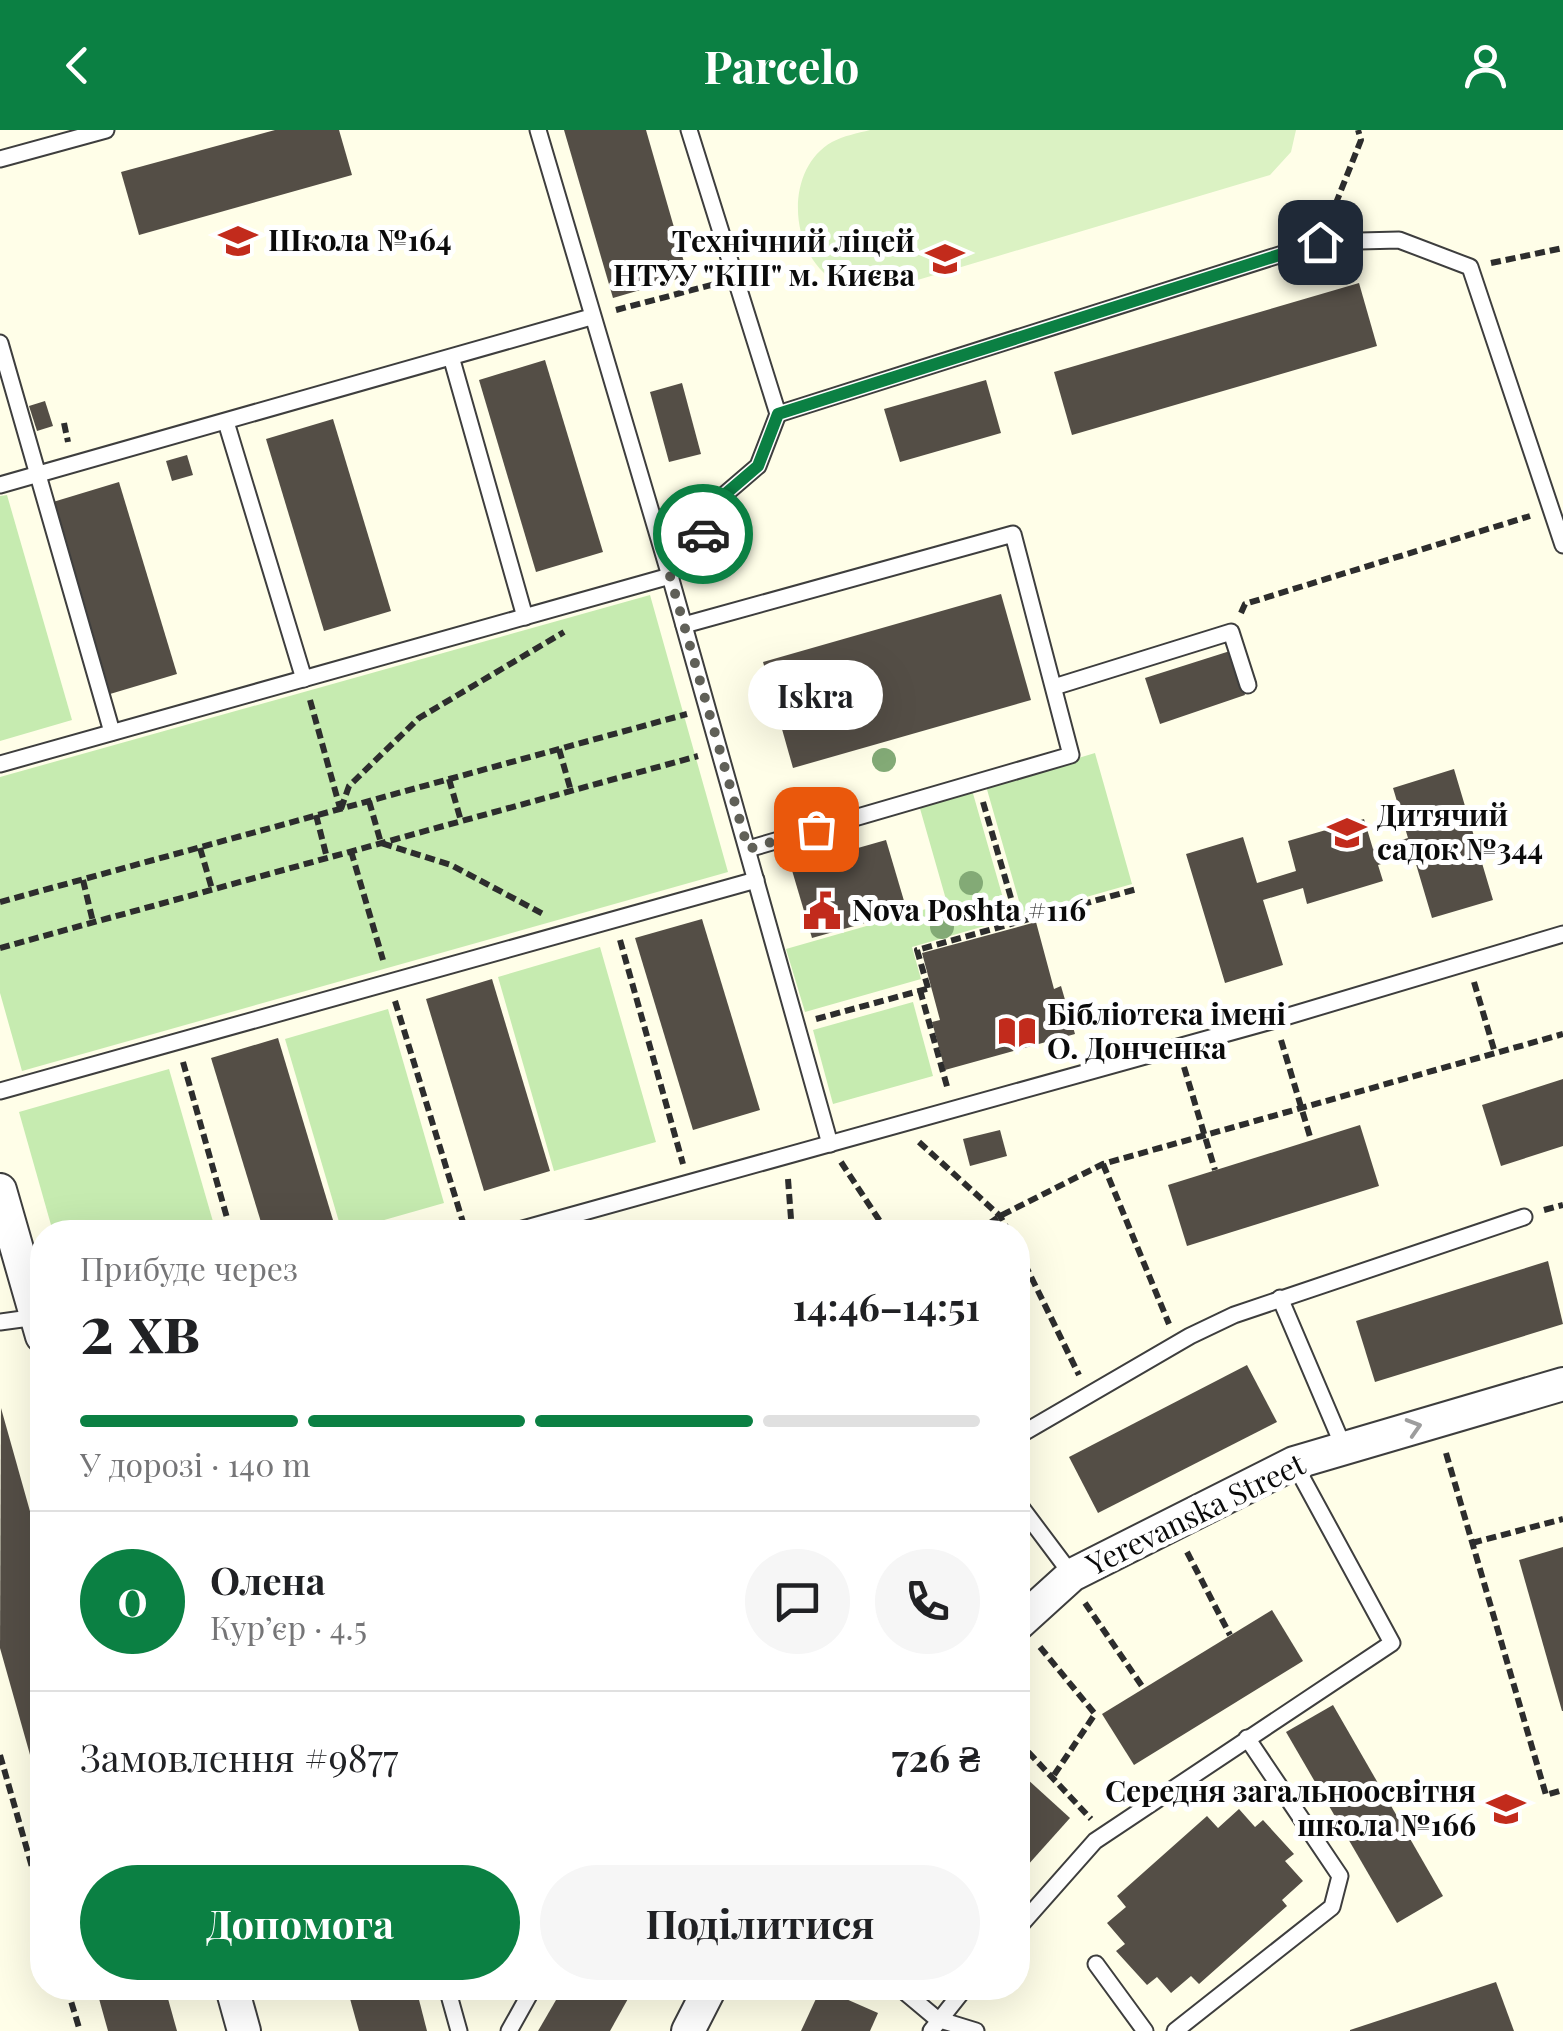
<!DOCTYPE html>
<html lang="uk">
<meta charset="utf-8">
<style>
:root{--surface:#fff;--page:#f6f6f6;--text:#202124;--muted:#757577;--line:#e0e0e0;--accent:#0b8043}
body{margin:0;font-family:"Playfair Display",serif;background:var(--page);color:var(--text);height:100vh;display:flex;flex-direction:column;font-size:38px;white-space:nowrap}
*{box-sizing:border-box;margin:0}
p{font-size:32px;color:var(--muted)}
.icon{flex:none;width:55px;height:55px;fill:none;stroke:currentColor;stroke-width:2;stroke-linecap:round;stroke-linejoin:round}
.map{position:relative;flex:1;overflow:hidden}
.side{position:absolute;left:30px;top:1090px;width:1000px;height:780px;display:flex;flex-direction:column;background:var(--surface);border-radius:40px;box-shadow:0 10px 40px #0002}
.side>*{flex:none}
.pin{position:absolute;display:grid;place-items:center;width:85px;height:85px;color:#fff;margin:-42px;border-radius:20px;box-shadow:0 5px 15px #0006}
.courier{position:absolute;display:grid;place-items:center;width:100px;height:100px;margin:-50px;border:8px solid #0b8043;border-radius:50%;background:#fff;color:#222;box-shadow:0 2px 12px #0007}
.bubble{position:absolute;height:70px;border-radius:35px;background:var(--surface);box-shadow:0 10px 40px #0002;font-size:32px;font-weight:700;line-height:70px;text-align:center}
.summary em{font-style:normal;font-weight:700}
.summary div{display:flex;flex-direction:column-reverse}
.summary{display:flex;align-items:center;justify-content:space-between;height:170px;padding:0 50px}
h1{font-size:65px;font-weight:700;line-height:75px}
.bar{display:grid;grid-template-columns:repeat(4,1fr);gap:15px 10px;align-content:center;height:120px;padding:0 50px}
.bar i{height:12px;border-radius:8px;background:var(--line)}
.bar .active{background:var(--accent)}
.bar p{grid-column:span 4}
.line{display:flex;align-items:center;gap:25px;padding:0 50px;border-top:2px solid var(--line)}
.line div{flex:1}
.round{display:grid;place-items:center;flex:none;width:105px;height:105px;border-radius:52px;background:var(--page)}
.primary-button{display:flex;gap:20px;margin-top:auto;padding:20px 50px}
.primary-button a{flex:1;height:115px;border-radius:60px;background:var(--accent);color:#fff;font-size:40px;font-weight:700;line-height:115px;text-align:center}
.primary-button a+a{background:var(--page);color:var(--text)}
header{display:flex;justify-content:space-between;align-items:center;height:130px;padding:0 50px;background:var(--accent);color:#fff;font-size:45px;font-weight:700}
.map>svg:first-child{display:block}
.green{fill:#c6ebb0}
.pitch{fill:#dbf2c3}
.building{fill:#544e46}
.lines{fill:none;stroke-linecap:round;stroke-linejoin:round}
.service-casing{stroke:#3e3e3e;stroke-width:19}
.minor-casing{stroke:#3e3e3e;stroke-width:36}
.path{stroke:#2d2d2d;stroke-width:6;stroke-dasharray:10 5;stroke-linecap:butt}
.service{stroke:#fff;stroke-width:15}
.minor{stroke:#fff;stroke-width:32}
.tree{fill:#83aa76}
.oneway{stroke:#9d9d9d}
.done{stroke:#606058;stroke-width:10;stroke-dasharray:0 18}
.route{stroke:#0b8043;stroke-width:12}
.labels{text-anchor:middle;stroke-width:10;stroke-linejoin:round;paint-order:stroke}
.poi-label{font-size:30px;font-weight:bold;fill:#0b0b0b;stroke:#fff;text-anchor:start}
.street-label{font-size:30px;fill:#0b0b0b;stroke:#fff}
</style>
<header><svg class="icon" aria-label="back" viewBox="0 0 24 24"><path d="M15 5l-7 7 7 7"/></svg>Parcelo<svg class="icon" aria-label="person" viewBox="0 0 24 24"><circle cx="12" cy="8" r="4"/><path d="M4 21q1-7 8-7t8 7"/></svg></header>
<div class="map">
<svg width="1563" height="1901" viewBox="0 0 1563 1901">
<rect width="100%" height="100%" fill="#fffee8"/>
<!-- green -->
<g class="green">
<path d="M7,365L72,590L0,611V366Z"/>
<path d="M650,465L728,742L22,941L0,863V647Z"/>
<path d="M1095,623L1132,754L1023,785L986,656Z"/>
<path d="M972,660L1009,789L912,817L921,849L805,882L786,819L947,773L919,675Z"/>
<path d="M600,817L656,1012L554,1041L498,847Z"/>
<path d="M913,872L933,946L833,974L813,900Z"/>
<path d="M388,879L444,1073L342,1102L285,909Z"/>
<path d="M169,939L216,1102H53L19,982Z"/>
</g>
<!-- pitch -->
<path class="pitch" d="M870,0H1296L1291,22L1270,45L884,160C863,158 841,159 824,143C788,109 788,37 832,12C843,6 858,3 870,0Z"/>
<!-- building -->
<g class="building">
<path d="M275,0H339L352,45L139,105L121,42Z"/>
<path d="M564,0H646L688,146L613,168Z"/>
<path d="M1359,153L1377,216L1072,305L1054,242Z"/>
<path d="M545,230L603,422L536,442L479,250Z"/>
<path d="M986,250L1001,303L900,332L884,279Z"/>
<path d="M682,253L701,324L669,332L650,262Z"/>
<path d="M45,271L53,296L37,301L29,276Z"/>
<path d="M333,289L391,481L324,501L266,309Z"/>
<path d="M187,325L193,345L172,351L166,331Z"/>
<path d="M119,352L177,544L110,564L53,372Z"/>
<path d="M1001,464L1031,570L793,638L763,532Z"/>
<path d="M1230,521L1245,565L1160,594L1145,548Z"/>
<path d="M1454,639L1493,770L1432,788L1413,724L1378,735L1383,751L1307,774L1303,758L1263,770L1283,835L1225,853L1186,724L1243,707L1257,753L1296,741L1288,711L1364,689L1373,719L1408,708L1393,658Z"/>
<path d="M886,710L907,781L812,808L791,737Z"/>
<path d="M702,789L760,980L693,1000L635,808Z"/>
<path d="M1036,792L1054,859L1061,856L1075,904L945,940L932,892L940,890L922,823Z"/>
<path d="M492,849L550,1041L484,1061L426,869Z"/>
<path d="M278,908L336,1100L327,1102H264L211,928Z"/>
<path d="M1563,949V1016L1501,1036L1482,975Z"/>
<path d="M1360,995L1379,1056L1187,1116L1168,1055Z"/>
<path d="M1000,1000L1007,1026L970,1036L963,1009Z"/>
<path d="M1548,1131L1563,1194L1375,1252L1356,1191Z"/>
<path d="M1247,1235L1277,1292L1098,1383L1069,1327Z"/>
<path d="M1,1278L42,1424L41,1664L0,1518Z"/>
<path d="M1563,1417V1581H1562L1519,1430Z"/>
<path d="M1272,1480L1303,1531L1134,1635L1102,1584Z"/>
<path d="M1333,1575L1443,1766L1397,1793L1286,1602Z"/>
<path d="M1026,1648L1070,1688L1018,1746V1657Z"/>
<path d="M1239,1679L1255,1697L1263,1690L1294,1724L1285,1731L1303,1751L1282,1770L1287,1776L1199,1854L1191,1846L1171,1863L1157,1847L1147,1855L1116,1821L1125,1814L1107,1793L1126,1777L1117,1766L1207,1686L1218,1698Z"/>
<path d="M1496,1852L1514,1901H1350V1900Z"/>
<path d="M96,1858H165L177,1901H108Z"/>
<path d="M347,1858H416L427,1901H359Z"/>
<path d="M563,1858H634L610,1901H538Z"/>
<path d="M821,1858L878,1883L870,1901H801Z"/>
</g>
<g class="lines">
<!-- service casing -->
<g class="service-casing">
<g id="service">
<path d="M538,0L670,446L830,1014"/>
<path d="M0,29L106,0"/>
<path d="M0,213L112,602"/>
<path d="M452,230L525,487"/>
<path d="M778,284L1320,112L1399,110L1470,137L1563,415"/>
<path d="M226,292L304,549"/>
<path d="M0,355L591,187"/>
<path d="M684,495L1013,404L1071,625L748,719"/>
<path d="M1054,557L1231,502L1248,555"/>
<path d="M0,634L670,446L701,409L723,366L758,336L778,284L689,0"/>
<path d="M0,961L756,750"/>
<path d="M512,1102L1275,890L1563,804"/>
<path d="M1280,1168L1344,1318"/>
<path d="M0,1192L37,1187"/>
<path d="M1018,1306L1190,1206L1234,1185L1524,1087"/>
<path d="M1018,1373L1072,1445"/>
<path d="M1018,1798L1095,1711L1392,1513L1294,1333"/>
<path d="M1096,1834L1145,1901"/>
<path d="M447,1858L459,1901"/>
<path d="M900,1858L937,1889L976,1901"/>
<path d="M509,1901L533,1858"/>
<path d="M931,1901L965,1858"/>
<path d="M1175,1901L1332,1777L1340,1746L1247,1608"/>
</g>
</g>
<!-- minor casing -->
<g class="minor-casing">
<g id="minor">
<path d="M0,1060L42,1206"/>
<path d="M1018,1494L1072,1445L1294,1333L1563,1254"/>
<path d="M232,1858L244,1901"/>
<path d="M688,1901L710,1858"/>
</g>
</g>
<!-- path -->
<g class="path">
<path d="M1330,88L1361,10L1358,0"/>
<path d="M1491,133L1563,118"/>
<path d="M616,180L715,154"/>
<path d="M64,293L68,312"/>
<path d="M1241,483L1245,474L1530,386"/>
<path d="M310,570L340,678"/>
<path d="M559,619L571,661"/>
<path d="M449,649L461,691"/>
<path d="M369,671L381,713L451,735L545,785"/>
<path d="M983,672L1018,792"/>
<path d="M341,679L349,656L419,588L564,502"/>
<path d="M316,685L327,728"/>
<path d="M200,718L212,759"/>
<path d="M351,721L383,830"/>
<path d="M83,750L93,792"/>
<path d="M0,772L687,584"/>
<path d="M620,810L683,1034"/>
<path d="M0,818L698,626"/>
<path d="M1474,852L1495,923"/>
<path d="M928,858L917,820L1137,759"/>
<path d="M920,860L948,960"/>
<path d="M395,871L466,1102"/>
<path d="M816,889L930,858"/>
<path d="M1281,910L1311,1010"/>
<path d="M183,932L231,1102"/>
<path d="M1184,937L1215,1040"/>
<path d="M919,1012L1000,1086L1009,1102"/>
<path d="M841,1032L887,1102"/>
<path d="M1103,1034L1169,1194"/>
<path d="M788,1049L792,1102"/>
<path d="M1544,1080L1563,1075"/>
<path d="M977,1102L1000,1086L1103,1034L1563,904"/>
<path d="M1018,1120L1079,1245"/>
<path d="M1446,1323L1546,1665L1563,1660"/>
<path d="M1472,1413L1563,1389"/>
<path d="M1187,1422L1230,1505"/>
<path d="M1085,1473L1144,1559"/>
<path d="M1040,1517L1095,1584L1052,1648"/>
<path d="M1018,1611L1091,1689"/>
<path d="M0,1625L42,1772"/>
<path d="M67,1858L80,1901"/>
</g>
<!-- service -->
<use href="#service" class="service"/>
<!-- minor -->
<use href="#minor" class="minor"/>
</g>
<!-- trees -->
<g class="tree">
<circle cx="884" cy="630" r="12"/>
<circle cx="971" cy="753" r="12"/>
<circle cx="984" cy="784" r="12"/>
<circle cx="942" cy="797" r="12"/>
</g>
<!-- one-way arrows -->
<defs><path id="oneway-chevron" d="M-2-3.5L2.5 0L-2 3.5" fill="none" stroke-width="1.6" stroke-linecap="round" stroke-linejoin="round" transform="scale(2.5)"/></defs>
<use class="oneway" href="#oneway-chevron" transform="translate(1414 1297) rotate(-17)"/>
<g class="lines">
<!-- done -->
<path class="done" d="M703,404L670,446L748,719L816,699"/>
<!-- route -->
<path class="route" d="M703,404L723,366L758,336L778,284L1320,112"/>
</g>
<!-- icons -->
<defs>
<g id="school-bare" transform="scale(3)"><path d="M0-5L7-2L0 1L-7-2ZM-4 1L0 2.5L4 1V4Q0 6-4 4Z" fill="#c22b1c" stroke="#fff" stroke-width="2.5" paint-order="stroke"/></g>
<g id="civic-bare" transform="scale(3)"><path d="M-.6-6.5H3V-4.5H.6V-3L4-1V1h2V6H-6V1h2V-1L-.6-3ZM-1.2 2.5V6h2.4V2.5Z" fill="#c22b1c" stroke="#fff" stroke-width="2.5" paint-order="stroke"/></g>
<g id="library-bare" transform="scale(3)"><path d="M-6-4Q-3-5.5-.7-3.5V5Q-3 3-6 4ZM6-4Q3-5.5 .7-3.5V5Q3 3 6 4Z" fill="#c22b1c" stroke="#fff" stroke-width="2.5" paint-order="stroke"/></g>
</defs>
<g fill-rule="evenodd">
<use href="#school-bare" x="238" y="111"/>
<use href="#school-bare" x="945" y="129"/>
<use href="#school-bare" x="1347" y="703"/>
<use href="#civic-bare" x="822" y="781"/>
<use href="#library-bare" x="1017" y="902"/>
<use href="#school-bare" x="1506" y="1679"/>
</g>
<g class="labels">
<!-- poi labels -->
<g class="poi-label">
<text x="268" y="121">Школа №164</text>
<text x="915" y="122" text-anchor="end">Технічний ліцей<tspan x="915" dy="34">НТУУ "КПІ" м. Києва</tspan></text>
<text x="1377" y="696">Дитячий<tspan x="1377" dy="34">садок №344</tspan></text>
<text x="852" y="791">Nova Poshta #116</text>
<text x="1047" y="895">Бібліотека імені<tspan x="1047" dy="34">О. Донченка</tspan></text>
<text x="1476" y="1672" text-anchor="end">Середня загальноосвітня<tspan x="1476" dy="34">школа №166</tspan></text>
</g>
<!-- street labels -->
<g class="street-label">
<text transform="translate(1196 1385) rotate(-26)" y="10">Yerevanska Street</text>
</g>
</g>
</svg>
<div class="pin" style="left:816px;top:699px;background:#ea580c"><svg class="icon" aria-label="bag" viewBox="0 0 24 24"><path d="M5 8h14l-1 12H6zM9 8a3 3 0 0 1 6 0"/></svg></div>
<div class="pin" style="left:1320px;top:112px;background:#1f2937"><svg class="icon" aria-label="home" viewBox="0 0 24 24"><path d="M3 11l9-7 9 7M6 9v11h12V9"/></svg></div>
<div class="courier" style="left:703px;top:404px"><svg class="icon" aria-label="car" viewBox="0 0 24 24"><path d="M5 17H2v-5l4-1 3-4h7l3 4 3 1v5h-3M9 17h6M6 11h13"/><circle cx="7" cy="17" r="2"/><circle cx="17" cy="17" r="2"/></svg></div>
<div class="bubble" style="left:748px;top:530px;width:135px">Iskra</div>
<section class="side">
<div class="summary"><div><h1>2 хв</h1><p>Прибуде через</p></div><em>14:46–14:51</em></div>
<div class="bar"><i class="active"></i><i class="active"></i><i class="active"></i><i></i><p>У дорозі · 140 m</p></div>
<div class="line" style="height:180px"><b class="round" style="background:var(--accent);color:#fff">О</b><div><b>Олена</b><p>Кур’єр · 4.5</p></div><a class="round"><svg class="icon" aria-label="chat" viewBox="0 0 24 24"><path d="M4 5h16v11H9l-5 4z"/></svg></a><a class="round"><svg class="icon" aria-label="phone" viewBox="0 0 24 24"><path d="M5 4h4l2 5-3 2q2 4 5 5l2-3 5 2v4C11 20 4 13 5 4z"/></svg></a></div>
<div class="line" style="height:130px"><div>Замовлення #9877</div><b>726 ₴</b></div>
<div class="primary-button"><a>Допомога</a><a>Поділитися</a></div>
</section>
</div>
